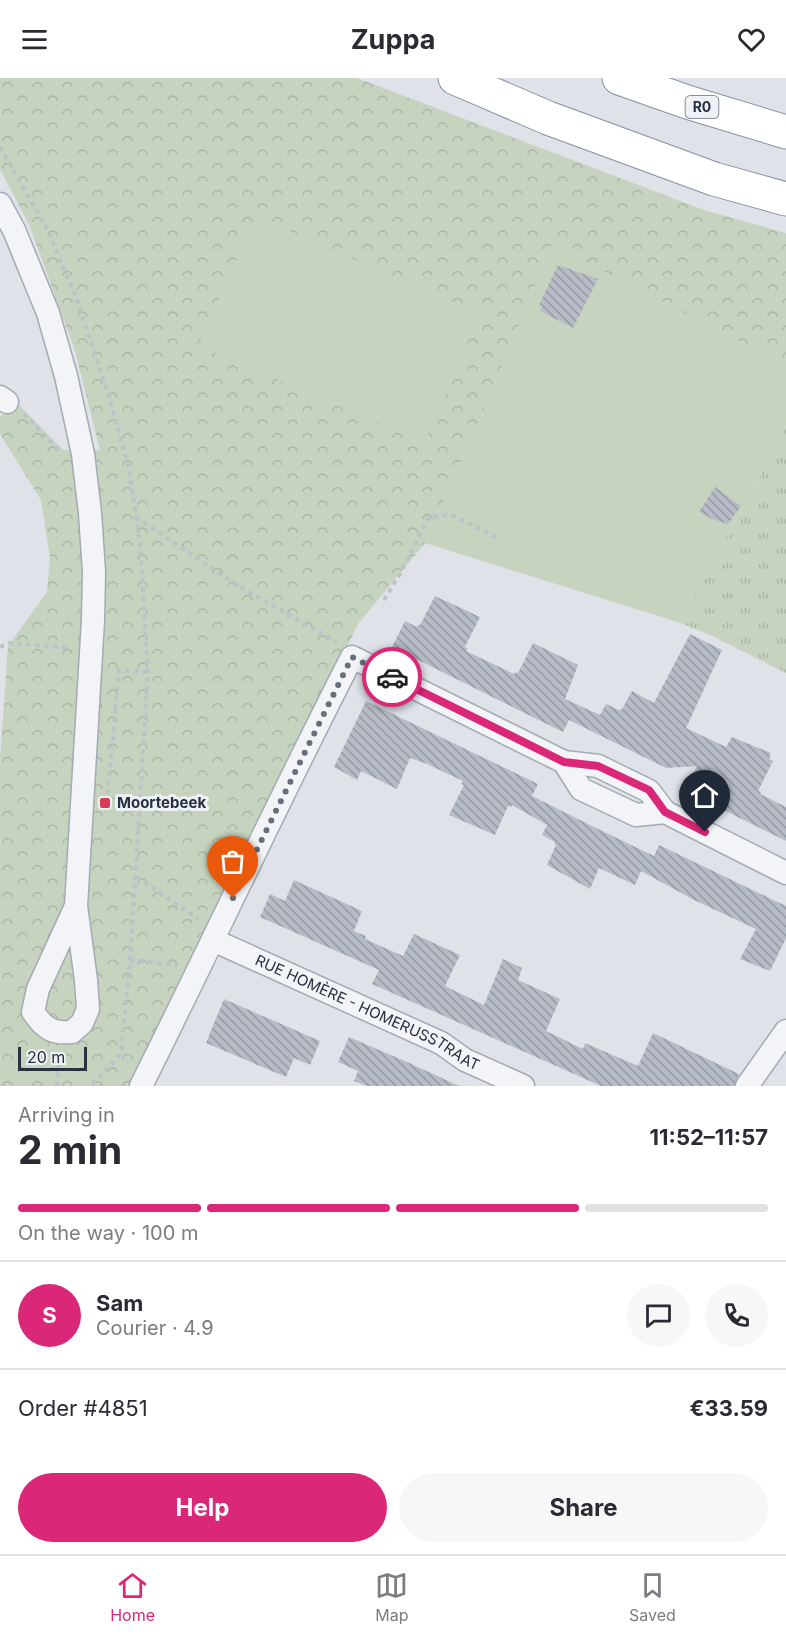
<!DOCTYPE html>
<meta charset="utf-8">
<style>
:root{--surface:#fff;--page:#f7f7f7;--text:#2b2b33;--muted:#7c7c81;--line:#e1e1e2;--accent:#db2777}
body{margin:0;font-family:Inter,sans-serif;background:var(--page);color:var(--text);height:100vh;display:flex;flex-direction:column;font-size:22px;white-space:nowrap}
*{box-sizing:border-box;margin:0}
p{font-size:20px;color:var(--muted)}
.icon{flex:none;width:33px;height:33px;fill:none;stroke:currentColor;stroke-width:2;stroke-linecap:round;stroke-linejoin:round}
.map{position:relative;height:1008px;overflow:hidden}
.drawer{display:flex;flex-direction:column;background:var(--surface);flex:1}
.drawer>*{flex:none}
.scale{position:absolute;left:18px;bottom:15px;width:69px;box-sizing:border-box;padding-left:6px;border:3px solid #273141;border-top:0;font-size:16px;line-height:21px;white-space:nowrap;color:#273141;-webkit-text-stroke:4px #eef2f6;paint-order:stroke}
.pin{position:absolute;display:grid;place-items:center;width:51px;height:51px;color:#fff;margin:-62px -26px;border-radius:50% 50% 50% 0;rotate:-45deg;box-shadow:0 0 6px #0007}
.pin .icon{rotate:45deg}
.courier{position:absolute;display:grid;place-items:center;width:60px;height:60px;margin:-30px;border:4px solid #db2777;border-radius:50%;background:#fff;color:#222;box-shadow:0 2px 8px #0007}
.summary em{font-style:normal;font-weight:700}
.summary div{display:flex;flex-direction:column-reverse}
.summary{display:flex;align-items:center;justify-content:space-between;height:102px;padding:0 18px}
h1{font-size:39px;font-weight:700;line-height:45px}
.bar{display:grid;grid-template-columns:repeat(4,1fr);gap:9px 6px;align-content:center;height:72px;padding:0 18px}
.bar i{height:8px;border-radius:4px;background:var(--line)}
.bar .selected{background:var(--accent)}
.bar p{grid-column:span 4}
.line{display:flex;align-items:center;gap:15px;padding:0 18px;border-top:2px solid var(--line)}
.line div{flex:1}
.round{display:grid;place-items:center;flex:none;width:63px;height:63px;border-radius:32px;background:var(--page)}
.action{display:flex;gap:12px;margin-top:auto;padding:12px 18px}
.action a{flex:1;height:69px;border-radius:36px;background:var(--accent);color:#fff;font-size:24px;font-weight:700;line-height:69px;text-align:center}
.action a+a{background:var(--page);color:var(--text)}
header{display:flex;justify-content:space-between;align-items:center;height:78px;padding:0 18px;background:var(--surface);font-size:27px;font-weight:700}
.dock{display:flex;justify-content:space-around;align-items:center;height:84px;border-top:2px solid var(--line);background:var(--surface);font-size:16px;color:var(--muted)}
.dock a{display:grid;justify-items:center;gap:3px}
.dock .selected{color:var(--accent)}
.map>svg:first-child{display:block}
.grass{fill:url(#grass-tufts)}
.forest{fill:url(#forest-crowns)}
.garden{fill:#c5d3bf}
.building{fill:url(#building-back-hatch)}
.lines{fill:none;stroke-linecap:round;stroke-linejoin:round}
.minor-casing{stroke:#a4aab3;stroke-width:25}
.motorway-casing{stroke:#8591a0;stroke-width:35}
.path{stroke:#bdc1c8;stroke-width:4;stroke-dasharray:4.5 4.5;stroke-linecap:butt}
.minor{stroke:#f2f4f7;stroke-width:22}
.motorway{stroke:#fff;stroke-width:33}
.done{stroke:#676f7c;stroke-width:6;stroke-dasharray:0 10.8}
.route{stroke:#db2777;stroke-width:8}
.poi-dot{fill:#d53d57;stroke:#eef2f6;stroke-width:2}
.labels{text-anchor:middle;stroke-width:6;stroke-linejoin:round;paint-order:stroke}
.shield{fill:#eef2f6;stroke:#636b77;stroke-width:1.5}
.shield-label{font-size:14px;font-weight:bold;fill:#273141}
.poi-label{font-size:15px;font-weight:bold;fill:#273141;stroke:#eef2f6;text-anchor:start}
.street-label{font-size:15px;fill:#273141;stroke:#eef2f6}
</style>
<header><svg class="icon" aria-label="menu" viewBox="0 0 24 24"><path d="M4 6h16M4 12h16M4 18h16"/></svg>Zuppa<svg class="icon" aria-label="heart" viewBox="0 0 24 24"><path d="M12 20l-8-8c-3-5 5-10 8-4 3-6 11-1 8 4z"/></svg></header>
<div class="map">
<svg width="786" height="1008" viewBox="0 0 786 1008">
<defs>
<pattern id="grass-tufts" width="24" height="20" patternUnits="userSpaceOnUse" patternTransform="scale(1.5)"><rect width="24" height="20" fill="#c5d3bf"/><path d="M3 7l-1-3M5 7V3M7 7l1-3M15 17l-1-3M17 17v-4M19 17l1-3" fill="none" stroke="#a9b6a5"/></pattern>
<pattern id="forest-crowns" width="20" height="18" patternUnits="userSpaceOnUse" patternTransform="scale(1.5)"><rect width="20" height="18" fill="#c5d3bf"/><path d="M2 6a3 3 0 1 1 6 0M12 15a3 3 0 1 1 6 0" fill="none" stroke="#a9b6a5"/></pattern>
<pattern id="building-back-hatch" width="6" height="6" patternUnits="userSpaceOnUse" patternTransform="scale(1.5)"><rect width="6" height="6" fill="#b6bcc6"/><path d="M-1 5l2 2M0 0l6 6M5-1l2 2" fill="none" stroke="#9499a2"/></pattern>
</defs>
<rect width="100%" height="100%" fill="#dfe3e9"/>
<!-- grass -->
<path class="grass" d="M786,349V595L710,557L681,545Z"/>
<!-- forest -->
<path class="forest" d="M0,0H357L704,132L786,155V288L552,167L482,336L425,465L358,546L218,836L132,1008H0V681L8,568L47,514L50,480L41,422L0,356V339L14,322L63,372H100L75,273L30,149L0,91Z"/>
<!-- garden -->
<g class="garden">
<path d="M256,138L480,236L424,364L198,268Z"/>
<path d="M552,166L786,288V349L681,545L425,465L482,336Z"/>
</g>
<!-- building -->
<g class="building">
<path d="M558,187L598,201L573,250L540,233L542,228L539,227Z"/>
<path d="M715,409L741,428L728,446L712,441L699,434Z"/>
<path d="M435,518L480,539L465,569L468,571L466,573L514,596L516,594L518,595L533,565L578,587L565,621L600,637L606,626L619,632L622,631L632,613L654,625L690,556L722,572L686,650L726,669L732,659L771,675L769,681L773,683L758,713L761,714L760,716L786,729V763L685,713L697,688L666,690L569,642L563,654L392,569L405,543L417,549L418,547H420Z"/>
<path d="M366,623L538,706L532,718L592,748L654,778L659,767L786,828V860L770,893L740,881L756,851L694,822L641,793L635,807L599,790L590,811L547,787L556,767L554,765L555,764L542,757L547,747L512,727L511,729L508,728L495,757L449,737L464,707L461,706L463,703L427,686L410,680L397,711L361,693L357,702L334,689Z"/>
<path d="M294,802L362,833L354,853L366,858L365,861L403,878L414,856L460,877L445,908L484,927L503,881L522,890L518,902L560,921L546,953L583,971L585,965L638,988L653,955L739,996L734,1008H601L372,906L379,892L260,839L270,816L285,823Z"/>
<path d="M224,921L320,963L310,987L294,980L286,999L206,965Z"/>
<path d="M349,959L407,984L459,1008H367L354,1003L358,993L338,984Z"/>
</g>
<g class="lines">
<!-- minor casing -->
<g class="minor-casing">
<g id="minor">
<path d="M0,126L14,152L48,235L66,298L83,376L90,435L94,494L93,542L76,828L86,902L88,931L82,945L72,954C52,956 44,950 33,934L38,911L76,828"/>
<path d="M0,319L7,324"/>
<path d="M564,684L581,711L636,737L665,734"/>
<path id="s1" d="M213,862L441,965L465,982L523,1008"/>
<path d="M141,1008C212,866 279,721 352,579L564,684L598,688L649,713L665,734L786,795"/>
<path d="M747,1008L786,953"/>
</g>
</g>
<!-- motorway casing -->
<g class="motorway-casing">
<g id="motorway">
<path d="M455,0L548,40L714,101L786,121"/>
<path d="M619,0L687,24L786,54"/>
</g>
</g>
<!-- path -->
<g class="path">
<path d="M0,69L47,151L76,219L106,309L129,390L140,466L148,594L130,882L121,975L97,1002L89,1008"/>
<path d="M24,336L59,372"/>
<path d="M136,439L240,509L337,564"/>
<path d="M384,522L400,496L428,440L442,437L453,438L499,460"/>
<path d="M0,569L9,565L70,570"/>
<path d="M115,631L119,592L148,594"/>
<path d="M116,631L106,730L139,732"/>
<path d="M137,799L198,841"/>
<path d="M130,882L177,887"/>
<path d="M57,1008L60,976"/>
</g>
<!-- minor -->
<use href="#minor" class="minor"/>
<!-- motorway -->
<use href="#motorway" class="motorway"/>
</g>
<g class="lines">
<!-- done -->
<path class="done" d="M233,820L352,579L392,599"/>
<!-- route -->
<path class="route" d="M392,599L564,684L598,688L649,712L665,734L705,754"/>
</g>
<!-- markers -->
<rect class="poi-dot" x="99" y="719" width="12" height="12" rx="3"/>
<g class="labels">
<!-- shield labels -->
<rect class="shield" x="685.5" y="18" width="33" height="22" rx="4.5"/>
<g class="shield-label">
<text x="702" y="34">R0</text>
</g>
<!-- poi labels -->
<g class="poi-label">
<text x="117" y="730">Moortebeek</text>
</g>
<!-- street labels -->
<g class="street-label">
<text dy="5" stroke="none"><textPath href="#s1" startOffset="171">RUE HOMÈRE - HOMERUSSTRAAT</textPath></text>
</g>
</g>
</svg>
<div class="scale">20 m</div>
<div class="pin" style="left:233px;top:820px;background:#ea580c"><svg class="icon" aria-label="bag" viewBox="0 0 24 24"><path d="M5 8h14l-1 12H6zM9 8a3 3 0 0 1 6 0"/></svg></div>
<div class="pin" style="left:705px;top:754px;background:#1f2937"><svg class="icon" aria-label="home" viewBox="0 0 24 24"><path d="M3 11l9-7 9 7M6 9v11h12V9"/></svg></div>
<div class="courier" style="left:392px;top:599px"><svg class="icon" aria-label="car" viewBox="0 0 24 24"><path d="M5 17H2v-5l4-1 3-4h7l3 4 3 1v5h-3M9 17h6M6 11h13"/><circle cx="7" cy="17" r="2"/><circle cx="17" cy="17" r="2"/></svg></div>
</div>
<section class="drawer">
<div class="summary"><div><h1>2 min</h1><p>Arriving in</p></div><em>11:52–11:57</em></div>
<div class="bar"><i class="selected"></i><i class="selected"></i><i class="selected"></i><i></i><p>On the way · 100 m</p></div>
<div class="line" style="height:108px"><b class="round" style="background:var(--accent);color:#fff">S</b><div><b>Sam</b><p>Courier · 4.9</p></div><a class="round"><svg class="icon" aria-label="chat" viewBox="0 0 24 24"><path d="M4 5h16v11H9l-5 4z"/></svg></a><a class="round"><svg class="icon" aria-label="phone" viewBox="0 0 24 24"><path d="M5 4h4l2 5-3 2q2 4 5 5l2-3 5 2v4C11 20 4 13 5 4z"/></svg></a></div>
<div class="line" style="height:78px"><div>Order #4851</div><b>€33.59</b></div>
<div class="action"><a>Help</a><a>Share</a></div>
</section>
<nav class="dock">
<a class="selected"><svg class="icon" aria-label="home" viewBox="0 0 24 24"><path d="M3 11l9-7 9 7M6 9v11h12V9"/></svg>Home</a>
<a><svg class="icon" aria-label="map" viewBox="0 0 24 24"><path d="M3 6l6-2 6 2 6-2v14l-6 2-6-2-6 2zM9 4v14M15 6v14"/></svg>Map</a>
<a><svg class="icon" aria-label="saved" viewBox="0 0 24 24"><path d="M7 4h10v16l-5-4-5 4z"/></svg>Saved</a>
</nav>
